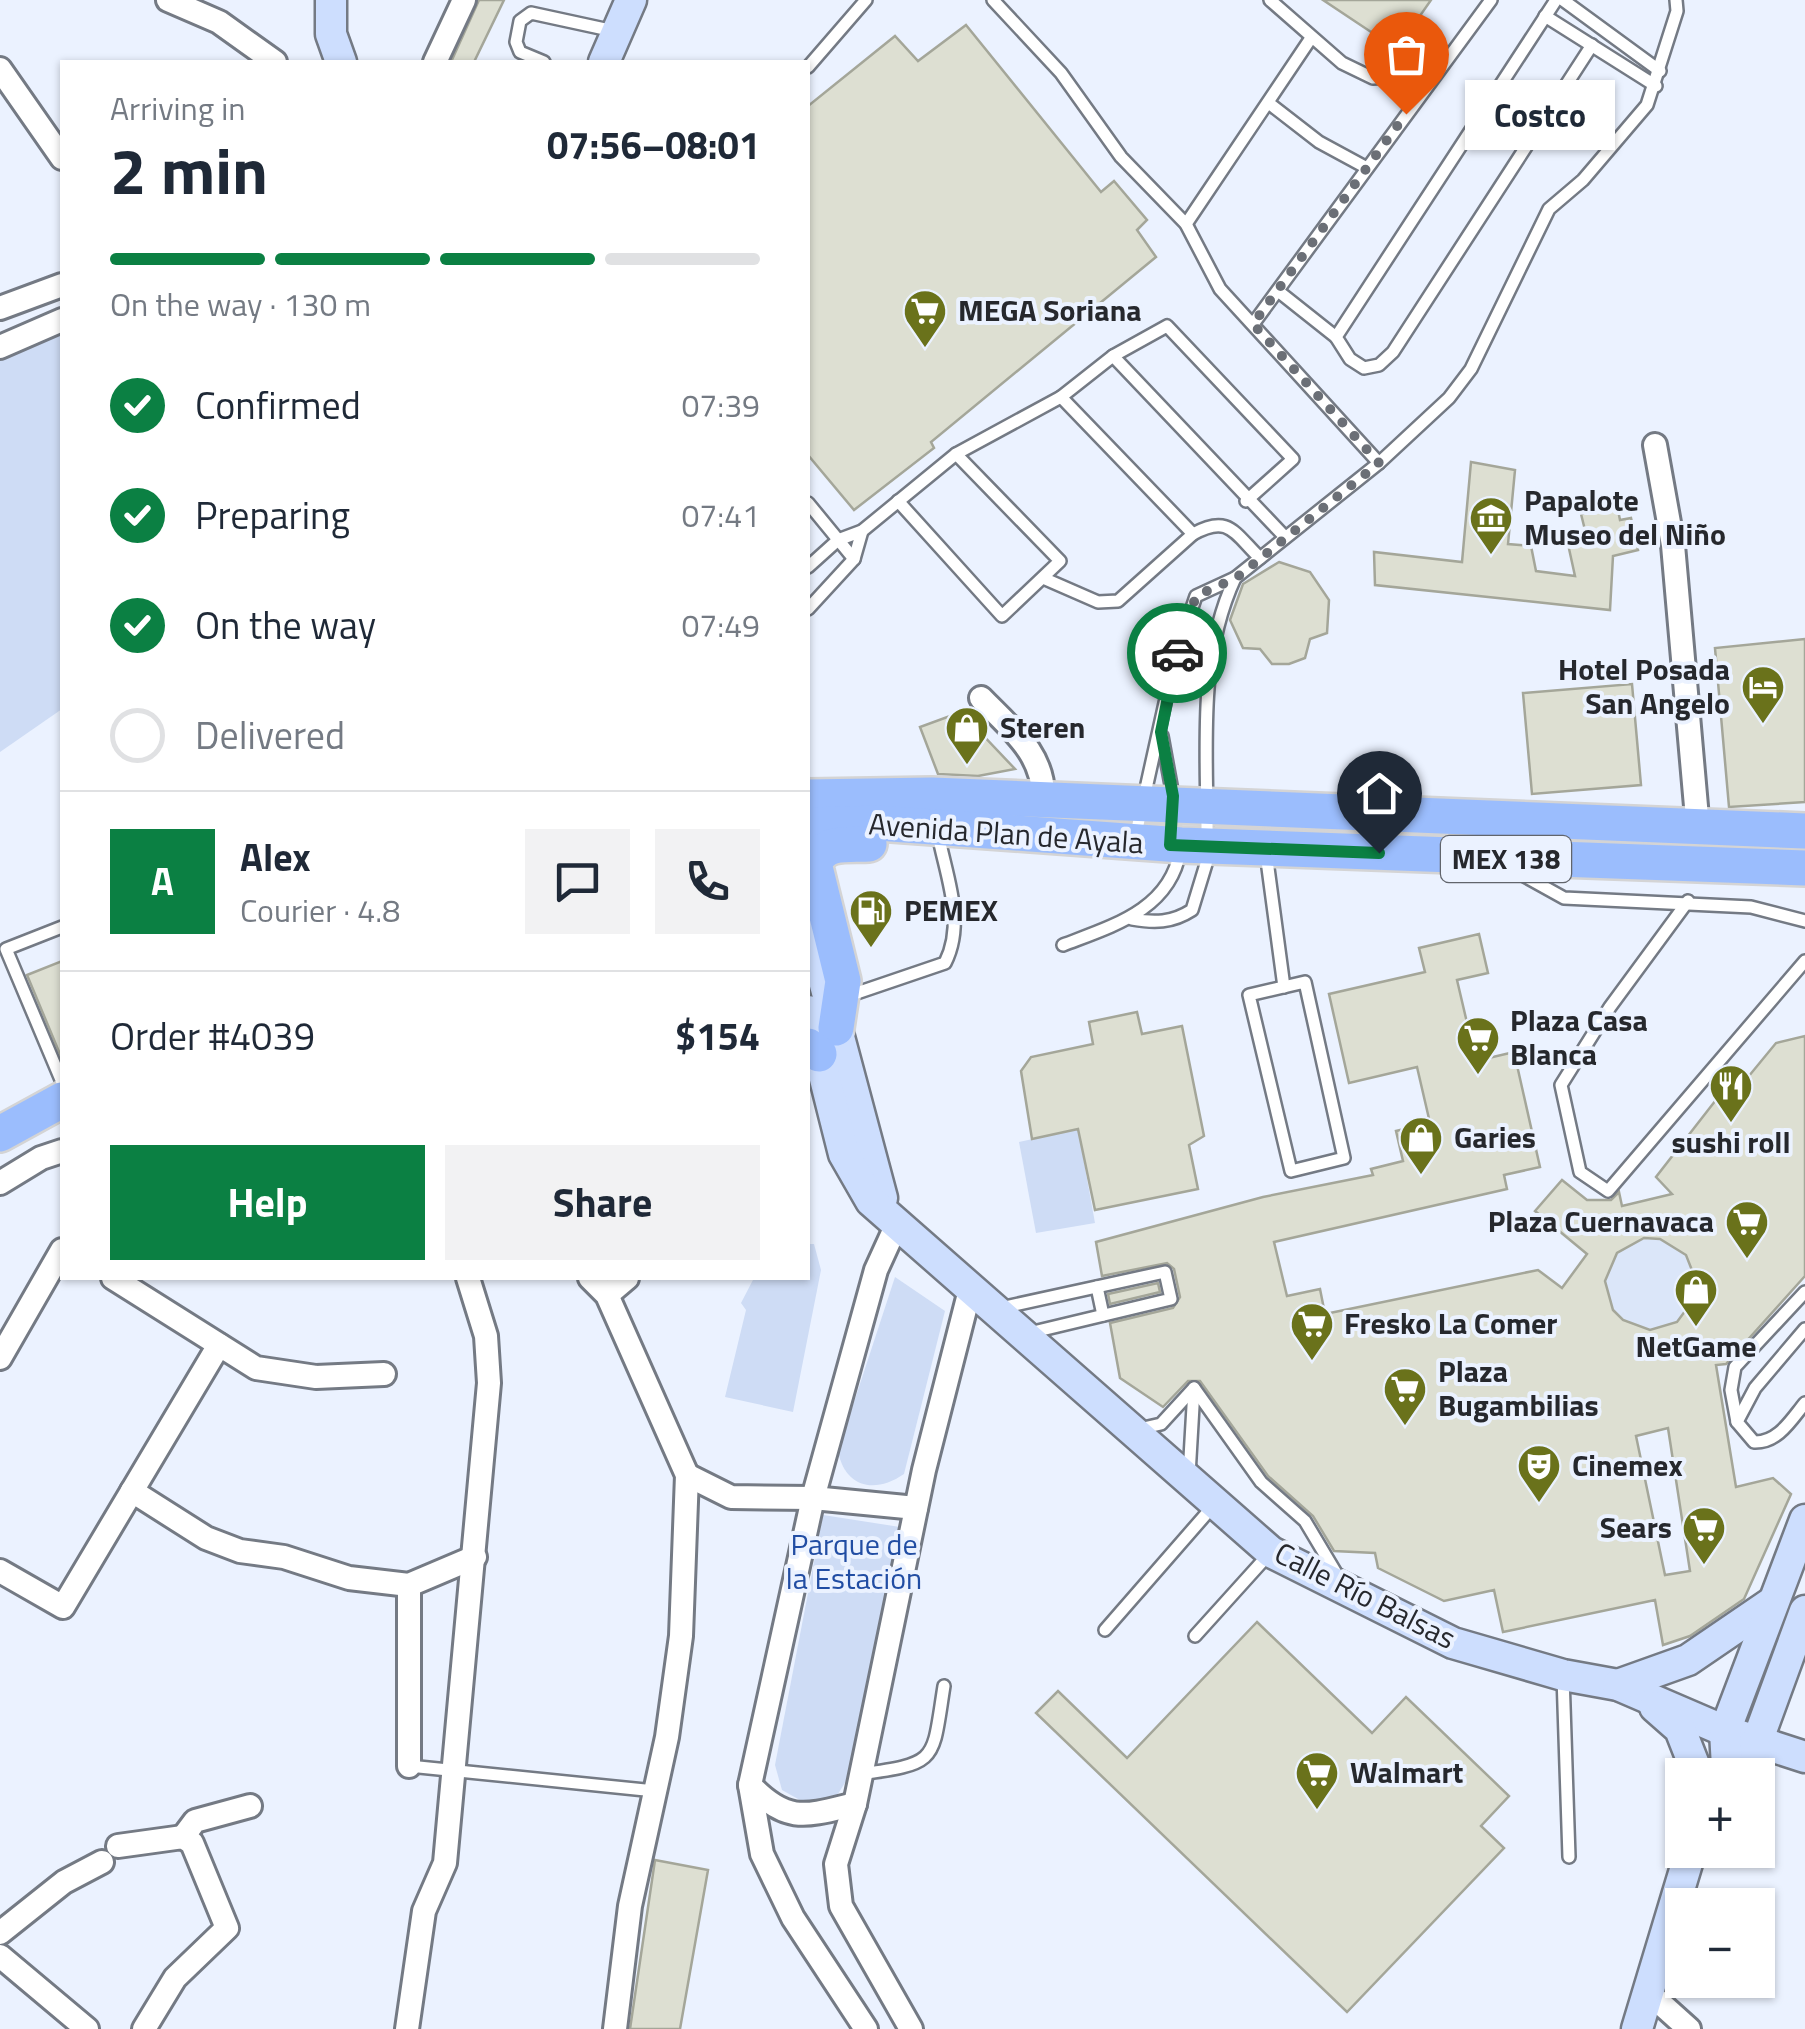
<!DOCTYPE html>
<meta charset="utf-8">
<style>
:root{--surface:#fff;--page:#f2f2f3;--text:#1f2937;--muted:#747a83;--line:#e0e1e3;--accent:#0b8043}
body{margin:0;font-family:"Titillium Web",sans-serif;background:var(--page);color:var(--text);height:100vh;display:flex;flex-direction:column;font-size:38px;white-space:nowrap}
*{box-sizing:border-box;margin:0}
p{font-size:32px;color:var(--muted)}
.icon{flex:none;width:55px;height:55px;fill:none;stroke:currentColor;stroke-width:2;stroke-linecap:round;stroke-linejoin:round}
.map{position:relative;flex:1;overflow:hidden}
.details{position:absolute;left:60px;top:60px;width:750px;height:1220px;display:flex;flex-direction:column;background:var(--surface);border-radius:0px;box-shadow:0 2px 8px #0004}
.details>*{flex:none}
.tools{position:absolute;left:1665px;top:1758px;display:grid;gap:20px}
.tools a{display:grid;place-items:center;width:110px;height:110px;border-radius:0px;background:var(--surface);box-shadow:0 2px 8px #0004;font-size:50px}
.pin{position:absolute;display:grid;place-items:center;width:85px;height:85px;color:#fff;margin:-102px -42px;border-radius:50% 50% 50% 0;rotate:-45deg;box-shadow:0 0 10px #0007}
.pin .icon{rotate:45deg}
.courier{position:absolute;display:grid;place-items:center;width:100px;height:100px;margin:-50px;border:8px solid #0b8043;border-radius:50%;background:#fff;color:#222;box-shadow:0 2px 12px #0007}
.bubble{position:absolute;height:70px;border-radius:0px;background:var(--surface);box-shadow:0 2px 8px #0004;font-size:32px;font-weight:700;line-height:70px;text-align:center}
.summary em{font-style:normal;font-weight:700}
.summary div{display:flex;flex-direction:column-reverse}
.summary{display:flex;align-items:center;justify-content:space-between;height:170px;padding:0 50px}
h1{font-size:65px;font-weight:700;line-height:75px}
.bar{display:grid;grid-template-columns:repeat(4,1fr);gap:15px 10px;align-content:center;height:120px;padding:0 50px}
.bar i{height:12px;border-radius:8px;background:var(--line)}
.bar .current{background:var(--accent)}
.bar p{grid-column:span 4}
.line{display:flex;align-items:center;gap:25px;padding:0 50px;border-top:2px solid var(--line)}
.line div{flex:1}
.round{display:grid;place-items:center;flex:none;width:105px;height:105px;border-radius:0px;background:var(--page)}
ol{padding:0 50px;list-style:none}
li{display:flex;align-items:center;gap:30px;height:110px}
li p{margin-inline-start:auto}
li .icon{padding:10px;border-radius:50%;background:var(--accent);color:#fff;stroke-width:4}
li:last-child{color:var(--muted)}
li i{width:55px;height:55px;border:5px solid var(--line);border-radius:50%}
.primary-button{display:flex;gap:20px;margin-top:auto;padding:20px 50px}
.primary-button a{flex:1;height:115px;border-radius:0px;background:var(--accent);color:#fff;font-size:40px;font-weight:700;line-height:115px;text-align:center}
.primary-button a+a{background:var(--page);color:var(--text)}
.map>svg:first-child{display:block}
.built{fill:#dbe6f9}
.green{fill:#cedcf5}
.building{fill:#dddfd2;stroke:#a4a699;stroke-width:2.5;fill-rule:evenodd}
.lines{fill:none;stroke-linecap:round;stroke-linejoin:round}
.lane-casing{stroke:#747a84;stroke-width:16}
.street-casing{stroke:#747a84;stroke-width:28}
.secondary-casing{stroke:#747a84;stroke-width:35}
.primary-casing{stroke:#d4d4d5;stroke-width:40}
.lane{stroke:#fff;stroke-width:11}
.street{stroke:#fff;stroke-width:22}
.secondary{stroke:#cddefe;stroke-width:30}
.primary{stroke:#9bbdfd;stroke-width:35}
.done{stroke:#6b6f76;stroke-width:10;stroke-dasharray:0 18}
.route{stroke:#0b8043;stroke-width:12}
.labels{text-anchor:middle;stroke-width:8;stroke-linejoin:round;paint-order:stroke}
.shield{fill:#ebf2ff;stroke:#61656c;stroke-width:2.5}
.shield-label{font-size:28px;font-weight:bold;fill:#26282d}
.poi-label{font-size:30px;font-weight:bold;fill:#26282d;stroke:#ebf2ff;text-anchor:start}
.street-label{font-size:30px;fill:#26282d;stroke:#ebf2ff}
.park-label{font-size:30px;fill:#214da3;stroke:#ebf2ff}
</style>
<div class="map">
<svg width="1805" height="2029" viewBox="0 0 1805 2029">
<rect width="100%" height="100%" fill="#ebf2ff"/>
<!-- built -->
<circle class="built" cx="1651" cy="1284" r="45"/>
<!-- green -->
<g class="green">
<path d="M62,331V709L0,752V359Z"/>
<path d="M1078,1129L1095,1223L1036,1233L1019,1142Z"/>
<path d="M808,1244H814L821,1270L793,1412L725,1397L746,1310L741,1303L754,1278H808Z"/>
<path d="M895,1277L945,1311L904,1474C875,1494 845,1488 838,1451Z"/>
<path d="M823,1515L900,1527L848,1778L836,1797L807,1804L782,1790L775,1765Z"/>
</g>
<!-- building -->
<g class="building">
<path d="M479,0H504L474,62H451Z"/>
<path d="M1323,0H1431L1415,23L1371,32Z"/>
<path d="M966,25L1101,192L1114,181L1147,220L1137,230L1156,257L931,442L934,448L854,510L808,455V106L895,36L918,61Z"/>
<path d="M1471,462L1515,470L1508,544L1531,546L1536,571L1575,576L1566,535L1585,530L1581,514L1617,505L1620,520L1631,518L1638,550L1613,556L1610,610L1375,585L1374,552L1462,562Z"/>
<path d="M1279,562L1310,572L1329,600L1327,633L1310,639L1305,658L1289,664H1272L1260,649L1243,648L1230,620L1243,584Z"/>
<path d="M1805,639V802L1729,807L1715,648Z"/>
<path d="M1632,684L1641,785L1532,794L1523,693Z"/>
<path d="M961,712L1015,769L978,776L938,774L920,727Z"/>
<path d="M1479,934L1488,973L1457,980L1476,1061L1514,1052L1540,1167L1504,1175L1507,1189L1274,1242L1287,1296L1320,1289L1325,1314L1538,1270L1562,1288L1587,1254L1535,1211L1562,1180L1587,1200H1611L1619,1192L1622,1206L1672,1194L1656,1177L1726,1087L1744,1082L1776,1043L1805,1036V1276L1726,1364L1716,1365L1736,1487L1773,1478L1791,1494L1744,1599L1690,1636L1663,1645L1655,1600L1503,1632L1494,1590L1444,1601L1378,1568L1375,1553L1334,1551L1313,1516L1268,1476L1200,1381H1188L1163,1407L1120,1378L1110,1323L1173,1308L1180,1297L1174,1269L1167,1263L1102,1276L1096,1242L1263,1197L1373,1175L1371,1169L1403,1161L1396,1131L1430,1123L1417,1067L1349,1083L1329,994L1425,972L1419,948ZM1644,1238L1660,1239L1686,1255L1697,1283L1694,1299L1677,1322L1650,1330L1623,1320L1613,1310L1605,1281L1617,1253ZM1668,1428L1690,1571L1665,1575L1636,1436Z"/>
<path d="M62,961V1059L27,975Z"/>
<path d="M1137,1012L1142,1034L1182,1026L1204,1136L1189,1145L1198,1189L1095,1210L1078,1129L1032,1139L1021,1071L1031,1057L1093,1044L1089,1022Z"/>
<path d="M1158,1283L1160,1292L1110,1304L1108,1294Z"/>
<path d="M1257,1622L1372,1733L1406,1697L1509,1796L1481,1826L1504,1848L1347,2012L1036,1713L1058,1691L1127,1758Z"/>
<path d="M655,1860L708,1870L680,2029H630Z"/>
</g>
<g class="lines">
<!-- lane casing -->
<g class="lane-casing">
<g id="lane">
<path d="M993,0L1061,73L1121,157L1186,224L1220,289L1379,463"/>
<path d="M1270,0L1342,63L1373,78L1433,75"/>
<path d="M1556,0L1336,337L1350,359L1364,368L1379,365L1393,352L1592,45"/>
<path d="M1563,0L1660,71"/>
<path d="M1545,16L1656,86"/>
<path d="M544,62L520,52L516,42L520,21L531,13L614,31"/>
<path d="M808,67L866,0"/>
<path d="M1270,104L1319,142L1367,168"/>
<path d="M1186,224L1311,38"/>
<path d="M1278,291L1336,337"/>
<path d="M1253,324L1491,0"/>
<path d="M1113,356L1167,326L1293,459L1246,501"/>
<path d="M898,501L1002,616L1060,561L956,454"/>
<path d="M808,503L854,559"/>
<path d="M1260,558C1234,533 1229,514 1193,534L1061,397L1113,356L1285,537"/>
<path d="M808,567L838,540L862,531L956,454L1061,397"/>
<path d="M1043,578L1098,602L1118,601L1193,534"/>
<path d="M808,609L854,559L862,531"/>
<path d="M1162,736L1173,796L1170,841"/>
<path d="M1135,838L1175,658L1196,596L1235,578L1379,463L1449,398L1471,369L1549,209L1583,180L1647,105L1677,11L1676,0"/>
<path d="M1207,844C1208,754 1196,662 1235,578"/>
<path d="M1266,853L1284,987"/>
<path d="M1510,868L1564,898L1751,907L1805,921"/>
<path d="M1688,901L1610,1007L1561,1085L1580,1172L1608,1191L1805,961"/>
<path d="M1132,919C1154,923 1172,923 1192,910L1210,851"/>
<path d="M62,927L6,949L62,1082"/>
<path d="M1063,945C1112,926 1170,910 1180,851"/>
<path d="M1305,982L1344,1158L1291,1171L1249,995Z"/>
<path d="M848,996L945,963C966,922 946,876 938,834"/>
<path d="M1097,1287L1103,1315"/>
<path d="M1000,1308L1165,1272L1171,1299L1029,1333"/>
<path d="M1805,1329L1755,1388L1737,1422L1754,1442C1778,1443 1791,1420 1805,1403"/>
<path d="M1194,1388L1261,1482L1305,1521L1339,1578"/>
<path d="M1737,1422L1731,1390L1735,1367L1805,1292"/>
<path d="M1139,1429L1161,1424L1194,1388"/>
<path d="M1189,1475L1194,1389"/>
<path d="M1105,1630L1214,1505"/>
<path d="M1195,1636L1269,1554"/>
<path d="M1563,1676L1569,1857"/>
<path d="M409,1766L655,1791"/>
<path d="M861,1774C939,1763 932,1762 944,1686"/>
</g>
</g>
<!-- street casing -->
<g class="street-casing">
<g id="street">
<path d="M168,0L219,22L275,62"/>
<path d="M435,62L464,0"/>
<path d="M0,69L62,158"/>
<path d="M0,308L62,285"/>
<path d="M0,347L62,320"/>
<path d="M1655,445L1673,545L1698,829"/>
<path d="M981,698C1010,728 1045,754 1043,799"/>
<path d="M0,1183L41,1158L62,1151"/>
<path d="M113,1278L256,1368L316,1377L384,1374"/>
<path d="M590,1278L607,1295L687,1475L681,1636L667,1737L630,1906L615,2029"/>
<path d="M607,1295L627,1278"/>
<path d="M0,1358L62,1250"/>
<path d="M687,1475L731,1497L813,1498L916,1508"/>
<path d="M132,1491L206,1538L240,1551L284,1557L349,1578L409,1585L475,1557"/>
<path d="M0,1571L63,1607L219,1345"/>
<path d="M409,1766V1585"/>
<path d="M750,1785C787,1824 806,1816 855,1804"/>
<path d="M183,1837L195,1821L250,1806"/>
<path d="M118,1846L183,1837L192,1843L227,1928L175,1978L144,2029"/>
<path d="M0,1933L64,1882L102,1862"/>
<path d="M0,1956L87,2029"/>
<path d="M1649,1993L1689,2029"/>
<path d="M407,2029L424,1911L445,1863L489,1383L486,1336L468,1278"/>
<path d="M866,2029L793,1918L762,1854L750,1785L813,1498L876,1270L897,1224"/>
<path d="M911,2029L841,1906L836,1864L855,1804L924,1470L971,1286"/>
</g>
</g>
<!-- secondary casing -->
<g class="secondary-casing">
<g id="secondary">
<path d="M331,0V34L341,62"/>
<path d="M604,62L631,0"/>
<path d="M808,921L882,1198"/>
<path d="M808,1011L844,1154L871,1201L1271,1552L1453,1643L1563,1675L1618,1685L1725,1731L1805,1757"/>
<path d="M1618,1685L1688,1660L1773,1602"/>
<path d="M1655,1707L1680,1729L1698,1775"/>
<path d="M1741,1755L1757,1742L1805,1611"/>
<path d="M1727,1767L1725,1731L1805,1520"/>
<path d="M1637,2029L1691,1850"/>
</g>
</g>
<!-- primary casing -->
<g class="primary-casing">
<g id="primary">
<path d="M808,797L932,795L1805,831"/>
<path d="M808,825L878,823L1181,845L1805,868"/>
<path d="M836,1028L843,981L814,863C825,840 847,845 869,844"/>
<path d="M808,1046L819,1054"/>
<path d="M0,1134L62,1100"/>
</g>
</g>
<!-- lane -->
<use href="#lane" class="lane"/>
<!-- street -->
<use href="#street" class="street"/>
<!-- secondary -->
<use href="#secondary" class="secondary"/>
<!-- primary -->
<use href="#primary" class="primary"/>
</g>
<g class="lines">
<!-- done -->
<path class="done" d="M1177,653L1196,596L1236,578L1379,463L1253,324L1406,114"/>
<!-- route -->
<path class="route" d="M1177,653L1161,732L1173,796L1170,845L1379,853"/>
</g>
<!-- icons -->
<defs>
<g id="supermarket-pin" transform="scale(2.25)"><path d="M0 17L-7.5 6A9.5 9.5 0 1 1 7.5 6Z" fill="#6a721b" stroke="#ebf2ff"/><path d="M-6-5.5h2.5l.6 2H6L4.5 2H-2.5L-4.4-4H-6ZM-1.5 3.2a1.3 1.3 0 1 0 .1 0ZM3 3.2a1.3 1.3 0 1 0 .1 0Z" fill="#fff"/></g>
<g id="museum-pin" transform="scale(2.25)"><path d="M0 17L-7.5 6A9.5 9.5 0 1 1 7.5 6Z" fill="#6a721b" stroke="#ebf2ff"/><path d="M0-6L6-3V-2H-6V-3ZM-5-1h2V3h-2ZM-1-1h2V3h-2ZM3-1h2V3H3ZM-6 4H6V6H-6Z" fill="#fff"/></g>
<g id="hotel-pin" transform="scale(2.25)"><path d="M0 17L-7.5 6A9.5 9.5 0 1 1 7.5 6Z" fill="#6a721b" stroke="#ebf2ff"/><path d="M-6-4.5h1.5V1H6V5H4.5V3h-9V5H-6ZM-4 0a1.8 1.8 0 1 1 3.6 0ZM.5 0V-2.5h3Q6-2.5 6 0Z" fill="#fff"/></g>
<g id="shop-pin" transform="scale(2.25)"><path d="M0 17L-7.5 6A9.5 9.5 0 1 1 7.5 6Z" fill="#6a721b" stroke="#ebf2ff"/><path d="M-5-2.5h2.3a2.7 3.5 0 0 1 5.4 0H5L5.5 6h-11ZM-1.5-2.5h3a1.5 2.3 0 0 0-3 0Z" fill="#fff"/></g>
<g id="fuel-pin" transform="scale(2.25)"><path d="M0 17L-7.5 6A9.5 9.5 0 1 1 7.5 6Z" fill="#6a721b" stroke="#ebf2ff"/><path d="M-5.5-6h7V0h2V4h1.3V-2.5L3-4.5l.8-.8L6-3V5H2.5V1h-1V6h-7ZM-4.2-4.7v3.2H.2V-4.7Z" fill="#fff"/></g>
<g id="restaurant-pin" transform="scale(2.25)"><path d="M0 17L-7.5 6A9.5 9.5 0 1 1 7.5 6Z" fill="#6a721b" stroke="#ebf2ff"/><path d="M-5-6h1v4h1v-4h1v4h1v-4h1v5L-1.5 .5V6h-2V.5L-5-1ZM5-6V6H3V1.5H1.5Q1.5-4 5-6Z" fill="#fff"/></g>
<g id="theatre-pin" transform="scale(2.25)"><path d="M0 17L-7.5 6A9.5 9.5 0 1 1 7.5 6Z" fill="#6a721b" stroke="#ebf2ff"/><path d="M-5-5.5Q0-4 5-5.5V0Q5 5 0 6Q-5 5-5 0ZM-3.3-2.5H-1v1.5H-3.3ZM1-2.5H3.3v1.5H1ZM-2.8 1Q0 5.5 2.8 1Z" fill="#fff"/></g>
</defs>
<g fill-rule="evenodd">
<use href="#supermarket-pin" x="925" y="311"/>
<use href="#museum-pin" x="1491" y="518"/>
<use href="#hotel-pin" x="1763" y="687"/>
<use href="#shop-pin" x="967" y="728"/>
<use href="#fuel-pin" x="871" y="911"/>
<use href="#supermarket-pin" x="1478" y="1038"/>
<use href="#restaurant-pin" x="1731" y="1086"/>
<use href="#shop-pin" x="1421" y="1138"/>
<use href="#supermarket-pin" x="1747" y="1222"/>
<use href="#shop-pin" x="1696" y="1290"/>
<use href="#supermarket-pin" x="1312" y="1324"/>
<use href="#supermarket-pin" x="1405" y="1389"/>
<use href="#theatre-pin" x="1539" y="1466"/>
<use href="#supermarket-pin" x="1704" y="1528"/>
<use href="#supermarket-pin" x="1317" y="1773"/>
</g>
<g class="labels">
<!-- shield labels -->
<rect class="shield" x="1441" y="836" width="130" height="46" rx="8"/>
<g class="shield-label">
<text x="1506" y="869">MEX 138</text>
</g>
<!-- poi labels -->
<g class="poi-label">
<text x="958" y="321">MEGA Soriana</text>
<text x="1524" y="511">Papalote<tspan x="1524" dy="34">Museo del Niño</tspan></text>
<text x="1730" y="680" text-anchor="end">Hotel Posada<tspan x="1730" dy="34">San Angelo</tspan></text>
<text x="1000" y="738">Steren</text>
<text x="904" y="921">PEMEX</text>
<text x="1510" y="1031">Plaza Casa<tspan x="1510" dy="34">Blanca</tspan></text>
<text x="1454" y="1148">Garies</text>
<text x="1731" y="1153" text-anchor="middle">sushi roll</text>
<text x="1714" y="1232" text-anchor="end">Plaza Cuernavaca</text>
<text x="1344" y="1334">Fresko La Comer</text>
<text x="1696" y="1357" text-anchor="middle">NetGame</text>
<text x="1438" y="1382">Plaza<tspan x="1438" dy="34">Bugambilias</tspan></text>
<text x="1572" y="1476">Cinemex</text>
<text x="1672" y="1538" text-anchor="end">Sears</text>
<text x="1350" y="1783">Walmart</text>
</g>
<!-- street labels -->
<g class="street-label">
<text transform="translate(1006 834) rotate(4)" y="10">Avenida Plan de Ayala</text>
<text transform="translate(1365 1596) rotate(27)" y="10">Calle Río Balsas</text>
</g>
<!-- park labels -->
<g class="park-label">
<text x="854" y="1555">Parque de<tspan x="854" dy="34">la Estación</tspan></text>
</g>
</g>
</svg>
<div class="tools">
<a>+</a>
<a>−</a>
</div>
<div class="pin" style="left:1406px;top:114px;background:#ea580c"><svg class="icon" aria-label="bag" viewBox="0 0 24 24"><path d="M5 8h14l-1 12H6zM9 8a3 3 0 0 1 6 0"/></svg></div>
<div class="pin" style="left:1379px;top:853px;background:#1f2937"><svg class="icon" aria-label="home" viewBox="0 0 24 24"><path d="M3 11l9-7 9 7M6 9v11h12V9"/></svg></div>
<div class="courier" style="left:1177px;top:653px"><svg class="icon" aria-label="car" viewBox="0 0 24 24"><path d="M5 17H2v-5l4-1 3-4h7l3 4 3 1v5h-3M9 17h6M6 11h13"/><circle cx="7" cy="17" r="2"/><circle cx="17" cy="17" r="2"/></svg></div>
<div class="bubble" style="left:1465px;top:80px;width:150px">Costco</div>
<section class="details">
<div class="summary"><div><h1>2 min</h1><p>Arriving in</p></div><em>07:56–08:01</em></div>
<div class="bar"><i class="current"></i><i class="current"></i><i class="current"></i><i></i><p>On the way · 130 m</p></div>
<ol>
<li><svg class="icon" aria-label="check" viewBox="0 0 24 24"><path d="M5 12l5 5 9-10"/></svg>Confirmed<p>07:39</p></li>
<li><svg class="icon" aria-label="check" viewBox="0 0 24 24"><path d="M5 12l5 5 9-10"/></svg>Preparing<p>07:41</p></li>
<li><svg class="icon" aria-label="check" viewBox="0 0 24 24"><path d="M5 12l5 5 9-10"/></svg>On the way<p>07:49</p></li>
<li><i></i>Delivered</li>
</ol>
<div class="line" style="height:180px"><b class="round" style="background:var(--accent);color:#fff">A</b><div><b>Alex</b><p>Courier · 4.8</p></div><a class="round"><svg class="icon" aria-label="chat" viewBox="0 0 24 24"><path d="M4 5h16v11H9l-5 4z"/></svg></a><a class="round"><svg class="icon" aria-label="phone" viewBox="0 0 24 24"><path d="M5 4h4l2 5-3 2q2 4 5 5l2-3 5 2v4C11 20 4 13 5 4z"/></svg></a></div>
<div class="line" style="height:130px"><div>Order #4039</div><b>$154</b></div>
<div class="primary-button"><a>Help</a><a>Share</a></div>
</section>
</div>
